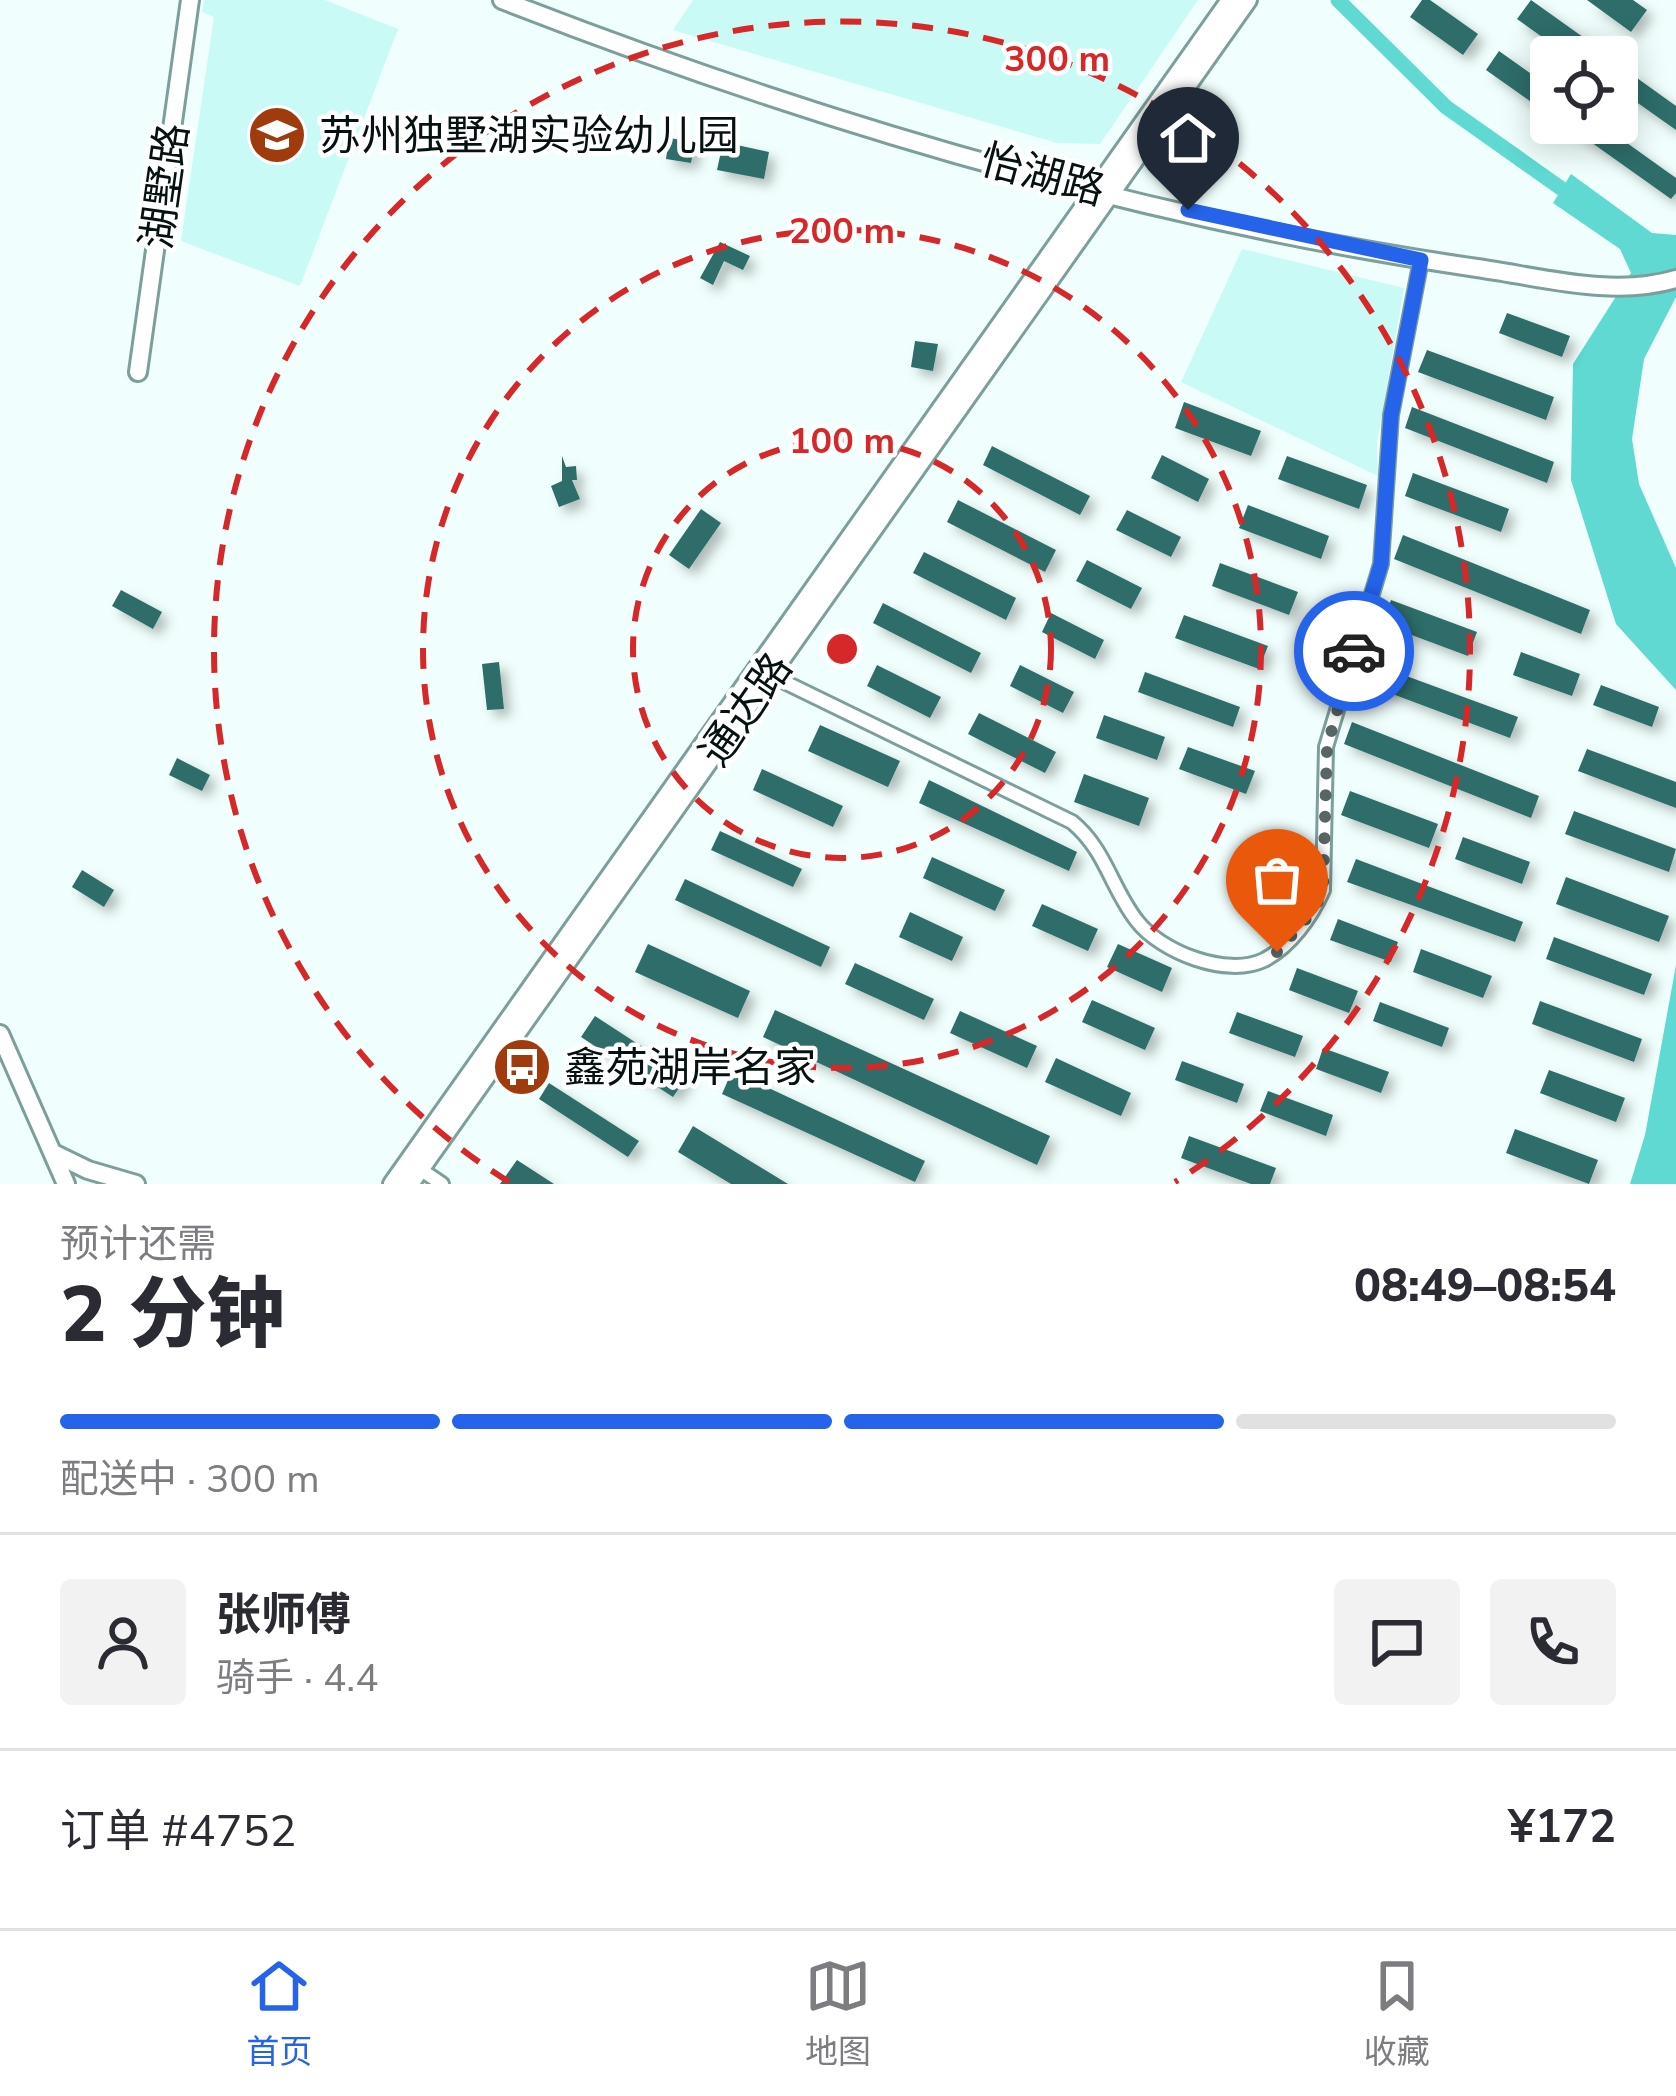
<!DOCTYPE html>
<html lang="zh">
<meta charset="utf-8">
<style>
:root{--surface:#fff;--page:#f2f2f3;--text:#2b2b33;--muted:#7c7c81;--line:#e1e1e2;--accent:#2563eb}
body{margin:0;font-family:"Nunito Sans","Noto Sans SC",sans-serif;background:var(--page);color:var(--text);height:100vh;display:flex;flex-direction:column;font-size:45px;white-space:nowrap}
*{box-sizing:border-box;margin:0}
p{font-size:39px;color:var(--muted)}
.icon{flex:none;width:66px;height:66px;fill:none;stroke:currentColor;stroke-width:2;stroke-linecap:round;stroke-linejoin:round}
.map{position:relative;height:1184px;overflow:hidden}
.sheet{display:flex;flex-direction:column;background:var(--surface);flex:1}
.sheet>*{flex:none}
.fabs{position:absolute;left:1530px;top:36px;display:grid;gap:24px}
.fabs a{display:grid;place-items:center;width:108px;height:108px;border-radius:12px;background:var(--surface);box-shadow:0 6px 30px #0003;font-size:60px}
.pin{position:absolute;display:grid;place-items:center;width:102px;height:102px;color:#fff;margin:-123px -51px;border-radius:50% 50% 50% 0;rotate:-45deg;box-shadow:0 0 12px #0007}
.pin .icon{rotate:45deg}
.courier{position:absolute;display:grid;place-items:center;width:120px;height:120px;margin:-60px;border:9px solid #2563eb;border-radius:50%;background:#fff;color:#222;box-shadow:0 3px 15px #0007}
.head em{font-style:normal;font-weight:800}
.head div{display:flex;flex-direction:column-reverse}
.head{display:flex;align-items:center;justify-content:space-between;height:204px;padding:0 60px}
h1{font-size:78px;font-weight:800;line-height:90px}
.bar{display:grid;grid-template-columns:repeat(4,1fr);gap:18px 12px;align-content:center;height:144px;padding:0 60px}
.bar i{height:15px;border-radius:9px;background:var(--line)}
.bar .selected{background:var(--accent)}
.bar p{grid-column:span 4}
.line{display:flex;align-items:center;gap:30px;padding:0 60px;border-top:3px solid var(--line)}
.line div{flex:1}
.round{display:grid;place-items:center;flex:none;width:126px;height:126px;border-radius:12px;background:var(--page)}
.tabs{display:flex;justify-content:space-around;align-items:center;height:168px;border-top:3px solid var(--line);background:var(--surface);font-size:33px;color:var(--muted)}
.tabs a{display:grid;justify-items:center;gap:6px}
.tabs .selected{color:var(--accent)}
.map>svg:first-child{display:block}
.built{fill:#cafaf6}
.water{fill:#5fd9d2}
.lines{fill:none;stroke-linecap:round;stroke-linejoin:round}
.canal{stroke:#5fd9d2;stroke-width:15}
.building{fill:#2d6d6a;filter:url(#shadow)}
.street-casing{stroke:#7c9f9c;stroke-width:18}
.secondary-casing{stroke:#7c9f9c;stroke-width:22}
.street{stroke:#fff;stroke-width:12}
.secondary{stroke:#fff;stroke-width:16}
.done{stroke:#576564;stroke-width:12;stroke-dasharray:0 21.6}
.route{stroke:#2563eb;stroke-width:15}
.ring{fill:none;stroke:#d62828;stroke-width:6;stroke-dasharray:21 15}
.labels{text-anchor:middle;stroke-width:9;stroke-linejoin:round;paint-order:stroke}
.poi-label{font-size:42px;fill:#051211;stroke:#fff;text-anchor:start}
.street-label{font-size:42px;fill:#051211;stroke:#fff}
.centre{fill:#d62828;stroke:#fff;stroke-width:6}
.ring-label{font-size:36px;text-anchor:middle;font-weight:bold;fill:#d62828;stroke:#fff;stroke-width:9;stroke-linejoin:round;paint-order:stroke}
</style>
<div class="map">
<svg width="1676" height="1184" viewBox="0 0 1676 1184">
<defs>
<filter id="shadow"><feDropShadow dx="7" dy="7" stdDeviation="6" flood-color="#0004"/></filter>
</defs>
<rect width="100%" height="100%" fill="#f0fffd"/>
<!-- built -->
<g class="built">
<path d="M204,0H325L398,29L300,286L181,241L214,17L202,12Z"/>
<path d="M693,0H1198L1100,144L1057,143L673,30Z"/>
<path d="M1242,249L1404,288L1377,443L1378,476L1181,382Z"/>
</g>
<!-- water -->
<g class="water">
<path d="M1571,174L1652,233L1676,235V297L1644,359L1632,439L1639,484L1676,568V690L1616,624L1571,480L1573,364L1631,273L1620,249L1553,203Z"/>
<path d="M1676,965V1184H1630L1645,1135Z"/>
</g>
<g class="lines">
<!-- canal -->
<path class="canal" d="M1338,0L1446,107L1562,189"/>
</g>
<!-- building -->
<g class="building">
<path d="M1422,0H1430L1478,34L1463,55L1410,17Z"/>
<path d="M1531,0L1611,57H1570L1517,19Z"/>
<path d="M1587,0H1633L1647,10L1631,32Z"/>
<path d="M1499,51L1551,88V116L1486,70Z"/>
<path d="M1630,73L1676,106V130L1618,89Z"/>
<path d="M1564,123H1599L1676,178V193L1671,199Z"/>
<path d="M669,138L695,142L691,163L666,159Z"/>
<path d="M723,142L769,152L764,179L717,170Z"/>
<path d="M720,242L750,256L743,270L724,261L713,285L700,278Z"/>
<path d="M1507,313L1570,336L1562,357L1499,333Z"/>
<path d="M915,341L938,344L933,371L911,367Z"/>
<path d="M1427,350L1554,397L1546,420L1418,372Z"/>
<path d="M1184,402L1261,431L1251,456L1175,428Z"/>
<path d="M1412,407L1554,462L1547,483L1405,428Z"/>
<path d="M992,446L1090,496L1080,515L983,465Z"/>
<path d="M1162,455L1209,479L1198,502L1151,478Z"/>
<path d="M562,456L566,467L576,466L577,480H572L580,499L559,507L551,486L562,481Z"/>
<path d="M1287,456L1367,485L1359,509L1278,479Z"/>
<path d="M1413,473L1509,509L1501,532L1405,496Z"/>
<path d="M958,500L1056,550L1045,572L947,522Z"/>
<path d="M1248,505L1329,536L1321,559L1239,528Z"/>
<path d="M701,509L721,523L689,569L669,555Z"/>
<path d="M1127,510L1181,537L1171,557L1116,530Z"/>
<path d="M1403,535L1590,610L1581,634L1394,559Z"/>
<path d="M924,552L1016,598L1006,620L913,573Z"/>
<path d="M1087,560L1142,588L1131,609L1076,581Z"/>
<path d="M1220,563L1298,592L1289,615L1212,586Z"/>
<path d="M121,590L162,612L153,629L112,606Z"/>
<path d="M1391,600L1477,632L1468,656L1382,624Z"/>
<path d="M883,603L981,653L971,673L873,623Z"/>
<path d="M1051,613L1104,640L1095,659L1042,632Z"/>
<path d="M1184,615L1268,646L1259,669L1175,638Z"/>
<path d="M1521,652L1580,674L1572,696L1513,675Z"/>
<path d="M499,662L504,709L487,710L482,664Z"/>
<path d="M1371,663L1518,717L1510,738L1363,683Z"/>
<path d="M877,665L941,697L930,718L867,686Z"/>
<path d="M1020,665L1074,692L1063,713L1010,686Z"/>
<path d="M1145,672L1240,707L1233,727L1138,692Z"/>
<path d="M1601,685L1659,707L1652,727L1593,705Z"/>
<path d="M979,713L1056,752L1045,773L968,734Z"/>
<path d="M1104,715L1165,737L1157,760L1096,738Z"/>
<path d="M1352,722L1539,796L1531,818L1344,744Z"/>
<path d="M820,725L900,761L888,787L808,751Z"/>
<path d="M1188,747L1255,771L1246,794L1179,769Z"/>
<path d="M1587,749L1676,782V808L1578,771Z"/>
<path d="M177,758L210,775L202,791L169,775Z"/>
<path d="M762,769L843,806L833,827L753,790Z"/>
<path d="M1084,774L1149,798L1139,826L1074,802Z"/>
<path d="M929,780L1077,852L1069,871L919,803Z"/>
<path d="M1350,791L1438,824L1429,848L1341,815Z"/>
<path d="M1574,811L1676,849L1669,872L1565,834Z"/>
<path d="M720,831L802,869L793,887L711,850Z"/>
<path d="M1463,837L1530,862L1522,884L1455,859Z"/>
<path d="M932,857L1005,890L995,911L923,878Z"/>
<path d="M1356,859L1523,922L1515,942L1347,882Z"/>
<path d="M82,870L114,890L104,907L72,887Z"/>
<path d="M1566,877L1669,916L1659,942L1556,904Z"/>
<path d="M685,879L830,947L821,967L675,900Z"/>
<path d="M1042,904L1098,929L1088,951L1032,926Z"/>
<path d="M910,912L963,937L952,961L899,937Z"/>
<path d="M1338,919L1398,942L1391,962L1330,940Z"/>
<path d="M1554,937L1652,974L1644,995L1546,959Z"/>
<path d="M648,944L750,991L738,1018L635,972Z"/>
<path d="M1118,944L1172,968L1162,992L1107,967Z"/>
<path d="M1421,949L1492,976L1483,998L1413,972Z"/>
<path d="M855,963L934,999L924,1020L845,984Z"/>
<path d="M1297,968L1358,991L1349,1013L1289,990Z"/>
<path d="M1092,1000L1155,1028L1145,1050L1082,1022Z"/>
<path d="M1540,1001L1642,1039L1634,1062L1532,1024Z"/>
<path d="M1380,1002L1449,1028L1442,1047L1373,1021Z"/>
<path d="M775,1010L1050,1136L1037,1165L763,1037Z"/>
<path d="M960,1011L1037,1046L1027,1068L950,1033Z"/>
<path d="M1237,1012L1303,1036L1295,1057L1229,1033Z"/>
<path d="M595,1016L687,1076L673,1097L581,1037Z"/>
<path d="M1323,1048L1389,1072L1381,1093L1316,1069Z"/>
<path d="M1056,1058L1131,1093L1121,1116L1045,1082Z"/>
<path d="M1182,1061L1244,1084L1237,1103L1175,1080Z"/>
<path d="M1549,1070L1625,1098L1616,1122L1540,1093Z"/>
<path d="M732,1071L925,1161L915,1182L722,1094Z"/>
<path d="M549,1083L639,1141L628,1157L539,1099Z"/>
<path d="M1268,1091L1333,1115L1326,1136L1260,1111Z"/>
<path d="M693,1126L788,1184H731L678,1152Z"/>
<path d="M1515,1129L1598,1160L1589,1184L1506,1153Z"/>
<path d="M1189,1136L1276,1168L1270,1184H1251L1181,1158Z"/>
<path d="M517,1160L554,1184H500Z"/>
</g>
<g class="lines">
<!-- street casing -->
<g class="street-casing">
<g id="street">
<path d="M768,674L1072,822C1106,850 1111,888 1137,921C1161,952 1227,978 1264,960C1291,946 1311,917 1323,890L1326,747L1381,564L1391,415L1421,260"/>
<path d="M414,1165L442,1184"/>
</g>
</g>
<!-- secondary casing -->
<g class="secondary-casing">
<g id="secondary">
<path d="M502,0C815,122 1145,220 1477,268C1541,277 1613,298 1676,279"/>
<path d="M138,372L190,0"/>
<path d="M0,1034L66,1184"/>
<path d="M53,1153L88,1170L136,1184"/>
<path d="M392,1184L1230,0"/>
<path d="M410,1184L1248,0"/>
</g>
</g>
<!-- street -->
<use href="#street" class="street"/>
<!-- secondary -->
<use href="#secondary" class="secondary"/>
</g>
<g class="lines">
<!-- done -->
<path class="done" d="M1277,952L1314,910L1323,890L1327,747L1354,651"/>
<!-- route -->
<path class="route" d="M1188,210L1421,260L1391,416L1381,564L1354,651"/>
</g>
<!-- distance rings -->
<g class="ring">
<circle cx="842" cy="649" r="209"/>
<circle cx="842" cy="649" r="419"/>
<path d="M509 1182A628 628 0 1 1 1175 1182"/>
</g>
<!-- icons -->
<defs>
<g id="school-disc" transform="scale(3)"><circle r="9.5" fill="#a03b0e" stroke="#fff"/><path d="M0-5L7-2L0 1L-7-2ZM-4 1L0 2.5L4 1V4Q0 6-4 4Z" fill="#fff"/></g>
<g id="bus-disc" transform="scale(3)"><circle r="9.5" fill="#a03b0e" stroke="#fff"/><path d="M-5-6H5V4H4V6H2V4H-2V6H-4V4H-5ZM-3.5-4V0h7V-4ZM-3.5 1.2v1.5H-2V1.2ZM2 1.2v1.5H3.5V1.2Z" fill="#fff"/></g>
</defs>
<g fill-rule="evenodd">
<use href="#school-disc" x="277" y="135"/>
<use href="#bus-disc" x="522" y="1067"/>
</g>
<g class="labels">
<!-- poi labels -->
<g class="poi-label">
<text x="319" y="150">苏州独墅湖实验幼儿园</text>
<text x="564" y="1082">鑫苑湖岸名家</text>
</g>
<!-- street labels -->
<g class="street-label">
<text transform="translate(1043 174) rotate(15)" y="15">怡湖路</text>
<text transform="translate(164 186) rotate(-82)" y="15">湖墅路</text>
<text transform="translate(745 709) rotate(-55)" y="15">通达路</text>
</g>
</g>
<circle cx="842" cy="649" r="18" class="centre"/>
<g class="ring-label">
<text x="1057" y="71">300 m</text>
<text x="842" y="243">200 m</text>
<text x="842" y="453">100 m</text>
</g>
</svg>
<div class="fabs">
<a><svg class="icon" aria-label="locate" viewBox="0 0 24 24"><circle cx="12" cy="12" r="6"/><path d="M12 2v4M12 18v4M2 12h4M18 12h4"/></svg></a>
</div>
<div class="pin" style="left:1277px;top:952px;background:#ea580c"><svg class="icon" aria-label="bag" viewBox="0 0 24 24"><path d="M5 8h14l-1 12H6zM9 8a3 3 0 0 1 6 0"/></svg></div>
<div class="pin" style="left:1188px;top:210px;background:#1f2937"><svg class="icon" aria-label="home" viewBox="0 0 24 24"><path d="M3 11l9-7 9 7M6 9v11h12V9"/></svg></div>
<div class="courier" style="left:1354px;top:651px"><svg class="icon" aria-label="car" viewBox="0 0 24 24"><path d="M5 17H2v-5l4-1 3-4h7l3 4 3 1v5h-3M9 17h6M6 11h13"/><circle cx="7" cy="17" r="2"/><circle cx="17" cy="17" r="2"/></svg></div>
</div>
<section class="sheet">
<div class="head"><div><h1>2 分钟</h1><p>预计还需</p></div><em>08:49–08:54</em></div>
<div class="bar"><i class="selected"></i><i class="selected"></i><i class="selected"></i><i></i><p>配送中 · 300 m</p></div>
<div class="line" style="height:216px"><a class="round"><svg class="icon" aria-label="person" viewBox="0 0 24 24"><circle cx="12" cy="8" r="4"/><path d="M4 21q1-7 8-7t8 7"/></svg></a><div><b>张师傅</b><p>骑手 · 4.4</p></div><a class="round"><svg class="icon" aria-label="chat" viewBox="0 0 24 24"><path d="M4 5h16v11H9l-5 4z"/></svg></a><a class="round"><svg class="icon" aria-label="phone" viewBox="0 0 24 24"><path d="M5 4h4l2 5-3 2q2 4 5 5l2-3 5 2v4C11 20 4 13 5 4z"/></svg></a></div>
<div class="line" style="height:156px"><div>订单 #4752</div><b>¥172</b></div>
</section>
<nav class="tabs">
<a class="selected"><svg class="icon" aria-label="home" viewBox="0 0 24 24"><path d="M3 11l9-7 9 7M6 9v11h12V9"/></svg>首页</a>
<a><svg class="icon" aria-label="map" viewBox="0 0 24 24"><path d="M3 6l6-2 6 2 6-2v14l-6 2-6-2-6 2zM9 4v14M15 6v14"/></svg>地图</a>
<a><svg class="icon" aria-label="saved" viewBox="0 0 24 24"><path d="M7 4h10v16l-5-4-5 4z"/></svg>收藏</a>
</nav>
